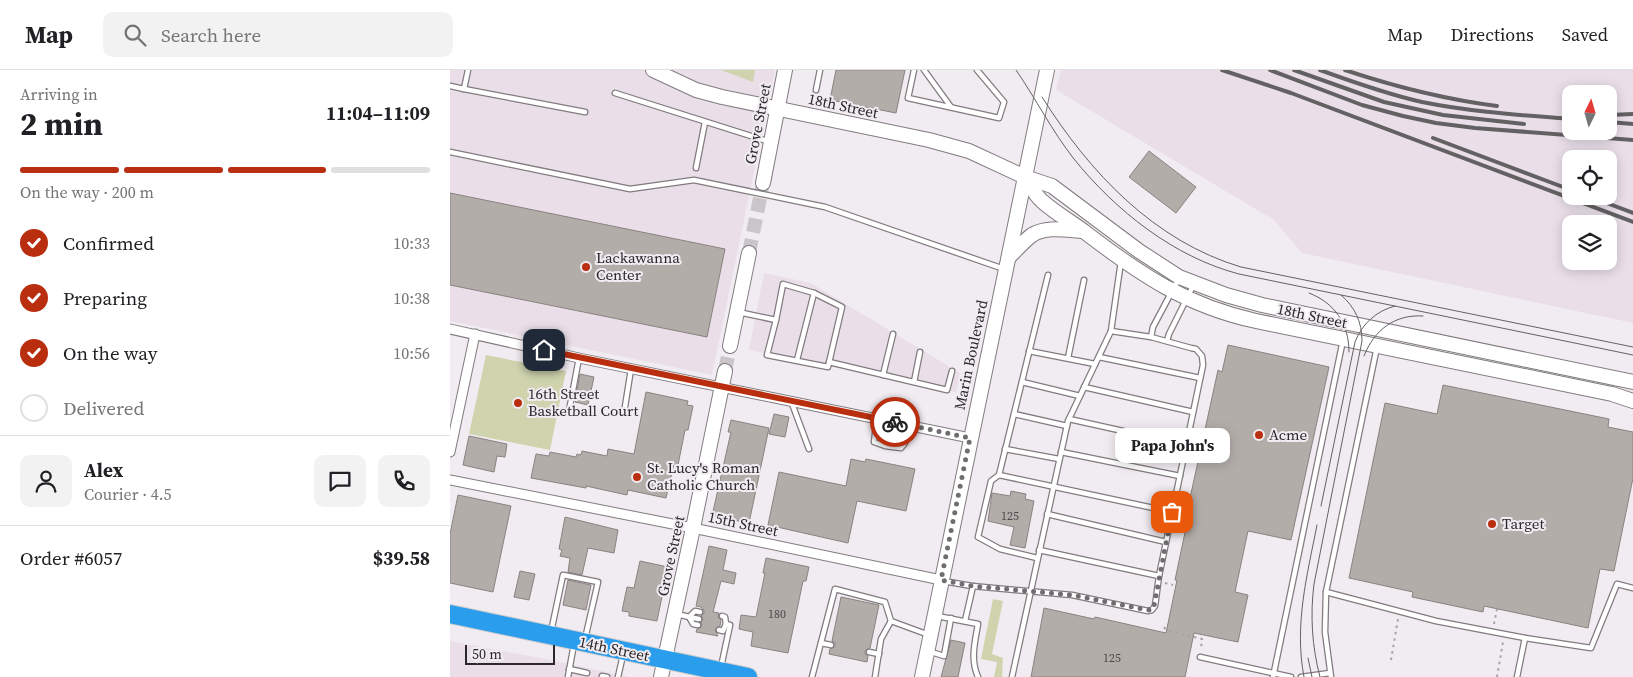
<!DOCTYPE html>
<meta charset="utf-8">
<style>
:root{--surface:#fff;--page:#f2f2f2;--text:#202124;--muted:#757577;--line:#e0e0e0;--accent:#b92e0f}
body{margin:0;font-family:"Source Serif 4",serif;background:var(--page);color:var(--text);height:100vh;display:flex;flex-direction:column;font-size:19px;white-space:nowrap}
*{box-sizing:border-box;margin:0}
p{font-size:16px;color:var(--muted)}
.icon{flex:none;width:28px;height:28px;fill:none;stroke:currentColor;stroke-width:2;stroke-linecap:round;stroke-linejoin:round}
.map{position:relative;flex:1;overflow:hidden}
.side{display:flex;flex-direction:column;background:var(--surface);width:450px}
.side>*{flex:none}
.needle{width:32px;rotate:5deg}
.controls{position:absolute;left:1112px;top:15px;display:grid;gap:10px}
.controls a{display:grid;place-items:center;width:55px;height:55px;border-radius:10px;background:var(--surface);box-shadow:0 2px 12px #0003;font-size:25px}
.scale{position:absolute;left:15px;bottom:12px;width:90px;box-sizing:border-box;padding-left:5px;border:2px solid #2a282a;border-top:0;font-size:14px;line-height:18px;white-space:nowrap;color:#2a282a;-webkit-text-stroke:4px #f1ecf1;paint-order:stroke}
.pin{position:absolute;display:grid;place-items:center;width:42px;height:42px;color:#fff;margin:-21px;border-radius:10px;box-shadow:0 2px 8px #0006}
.courier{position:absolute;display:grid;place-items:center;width:50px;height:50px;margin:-25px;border:4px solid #b92e0f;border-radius:50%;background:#fff;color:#222;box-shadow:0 1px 6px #0007}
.bubble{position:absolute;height:35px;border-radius:10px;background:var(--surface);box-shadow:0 2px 12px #0003;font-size:16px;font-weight:700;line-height:35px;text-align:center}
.headline em{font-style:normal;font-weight:700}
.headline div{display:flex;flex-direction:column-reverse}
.headline{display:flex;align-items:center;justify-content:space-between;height:85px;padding:0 20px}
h1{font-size:32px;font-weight:700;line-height:38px}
.bar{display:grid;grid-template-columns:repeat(4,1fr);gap:8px 5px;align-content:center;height:60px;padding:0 20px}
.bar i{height:6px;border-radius:4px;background:var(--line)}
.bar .on{background:var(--accent)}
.bar p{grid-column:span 4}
.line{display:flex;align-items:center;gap:12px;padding:0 20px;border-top:1px solid var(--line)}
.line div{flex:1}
.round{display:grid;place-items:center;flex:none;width:52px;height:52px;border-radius:10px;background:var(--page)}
ol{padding:0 20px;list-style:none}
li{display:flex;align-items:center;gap:15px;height:55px}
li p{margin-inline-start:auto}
li .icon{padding:5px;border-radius:50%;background:var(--accent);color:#fff;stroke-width:4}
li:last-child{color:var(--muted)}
li i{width:28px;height:28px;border:2px solid var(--line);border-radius:50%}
header{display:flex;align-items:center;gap:30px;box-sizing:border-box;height:70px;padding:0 25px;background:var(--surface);border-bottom:1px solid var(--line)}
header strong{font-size:24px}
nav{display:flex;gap:28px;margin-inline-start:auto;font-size:18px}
.search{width:350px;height:45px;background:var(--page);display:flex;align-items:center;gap:12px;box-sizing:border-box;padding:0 18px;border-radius:10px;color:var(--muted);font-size:19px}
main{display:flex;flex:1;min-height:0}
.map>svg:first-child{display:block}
.built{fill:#eadfe9;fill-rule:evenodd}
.green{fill:#cfd4af}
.building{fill:#b3adaa;stroke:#898280}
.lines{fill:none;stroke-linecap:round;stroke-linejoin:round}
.secondary-tunnel{stroke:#c9c5c9;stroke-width:14;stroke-dasharray:14 7;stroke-linecap:butt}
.lane-casing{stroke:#807b7f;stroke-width:7}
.street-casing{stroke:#807b7f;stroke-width:11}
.secondary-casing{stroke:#807b7f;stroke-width:16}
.highway-casing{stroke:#cccbcc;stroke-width:20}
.path{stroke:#a6a2a6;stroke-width:2;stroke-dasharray:2.5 4;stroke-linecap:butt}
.lane{stroke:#fff;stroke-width:4.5}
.street{stroke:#fff;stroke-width:9}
.secondary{stroke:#fff;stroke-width:14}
.highway{stroke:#2b9ded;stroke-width:18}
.tram{stroke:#646164;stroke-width:1}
.rail{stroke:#646164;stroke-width:4}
.done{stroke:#706d70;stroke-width:5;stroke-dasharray:0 9}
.route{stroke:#b92e0f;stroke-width:6}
.poi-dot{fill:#b92e0f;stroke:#f1ecf1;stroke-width:2}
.labels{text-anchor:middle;stroke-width:4;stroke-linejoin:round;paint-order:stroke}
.number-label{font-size:12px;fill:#4c494a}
.street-label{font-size:15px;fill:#2a282a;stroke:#f1ecf1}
.poi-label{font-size:15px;fill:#2a282a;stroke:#f1ecf1;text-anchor:start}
</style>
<header>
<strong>Map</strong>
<div class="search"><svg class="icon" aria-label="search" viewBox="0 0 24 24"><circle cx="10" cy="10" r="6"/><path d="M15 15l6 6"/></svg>Search here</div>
<nav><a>Map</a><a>Directions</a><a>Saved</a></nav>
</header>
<main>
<section class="side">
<div class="headline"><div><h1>2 min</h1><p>Arriving in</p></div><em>11:04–11:09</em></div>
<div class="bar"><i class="on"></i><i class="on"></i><i class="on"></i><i></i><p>On the way · 200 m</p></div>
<ol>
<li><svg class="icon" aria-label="check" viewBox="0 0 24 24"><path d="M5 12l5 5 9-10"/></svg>Confirmed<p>10:33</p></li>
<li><svg class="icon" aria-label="check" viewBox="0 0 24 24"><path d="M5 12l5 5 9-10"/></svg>Preparing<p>10:38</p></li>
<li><svg class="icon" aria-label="check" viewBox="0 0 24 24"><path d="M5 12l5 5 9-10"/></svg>On the way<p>10:56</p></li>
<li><i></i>Delivered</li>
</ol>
<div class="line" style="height:90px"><a class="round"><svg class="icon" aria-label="person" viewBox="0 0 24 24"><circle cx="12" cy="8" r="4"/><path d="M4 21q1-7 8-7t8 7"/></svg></a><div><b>Alex</b><p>Courier · 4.5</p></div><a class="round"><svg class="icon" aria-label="chat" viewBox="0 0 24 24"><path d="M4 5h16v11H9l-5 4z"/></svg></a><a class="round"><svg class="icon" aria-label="phone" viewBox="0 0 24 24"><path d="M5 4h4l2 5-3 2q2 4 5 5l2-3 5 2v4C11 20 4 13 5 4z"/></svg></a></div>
<div class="line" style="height:65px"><div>Order #6057</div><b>$39.58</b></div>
</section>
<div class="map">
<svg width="1183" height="607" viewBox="0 0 1183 607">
<rect width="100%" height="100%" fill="#f1ecf1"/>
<!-- built -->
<g class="built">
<path d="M0,0H325L262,305L0,251Z"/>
<path d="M611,0H1183V253L852,183L824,150L606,20ZM1121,24H1159V61H1121ZM1121,89H1159V126H1121ZM1121,154H1159V191H1121Z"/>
<path d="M314,203L361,213L510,303L506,322L299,280Z"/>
<path d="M0,571L101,590L179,607H0Z"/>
</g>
<!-- green -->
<g class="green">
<path d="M271,0H305L303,12Z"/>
<path d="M36,285L116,301L100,380L19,364Z"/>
<path d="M543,529L553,531L542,584L553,588L552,607H544L547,592L531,589Z"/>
</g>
<!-- building -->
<g class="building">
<path d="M386,0H455L446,43L380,30Z"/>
<path d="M699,81L746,117L726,143L679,107Z"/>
<path d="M0,123L275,179L257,267L0,215Z"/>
<path d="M778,275L879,297L841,470L798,461L785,522L798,525L788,572L744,563L735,607H581L594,538L644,549L645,547L716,563L727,510H725L742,429L740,428L751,378L768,300L772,302Z"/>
<path d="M130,304L144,307L138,335L125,332Z"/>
<path d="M993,315L1159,349L1158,357L1183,362V408L1164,501L1150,499L1138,558L1034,536L1033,542L962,527L963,522L899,508L935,333L987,344Z"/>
<path d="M196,322L238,331L237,335L243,336L238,360H235L228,395L224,394L216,428L178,420L177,425L136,416V418L81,408L86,384L99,386L100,382L126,387L127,384L131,385L132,381L157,386L158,379L184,384Z"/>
<path d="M324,344L339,347L335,367L319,364Z"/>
<path d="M281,350L319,358L299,453L262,446L281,362H278Z"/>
<path d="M19,366L57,374L55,387L47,386L44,402L13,395Z"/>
<path d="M401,389L415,392L416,389L465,399L456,441L407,431L398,473L318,455L329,402L396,416Z"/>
<path d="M561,421L576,424L575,429L584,431L575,478L560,475L564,457L538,451L542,423L560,426Z"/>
<path d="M8,425L61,436L43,522L0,513V464Z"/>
<path d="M115,447L168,460L164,483L138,478L132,505L118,502L120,488L110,486L112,480L109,479Z"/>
<path d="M259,476L277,480L273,500L286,503L284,514L271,511L263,542L269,543L268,547L271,550L270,556L265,560L268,566L246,562L247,559L251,557V552L253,549L251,546L254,543V540L251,537L246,536Z"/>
<path d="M316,488L359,497L356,511H353L338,583L301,576L303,562L289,559L291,545L306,547L315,503H313Z"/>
<path d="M190,491L218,497L207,551L179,546V542L172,541L177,517L184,518Z"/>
<path d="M70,501L85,504L79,530L64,527Z"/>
<path d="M118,510L141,515L136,540L113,535Z"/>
<path d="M391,527L429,535L420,578L415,581V584L418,586L417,592L379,584L380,579L385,576V573L382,571Z"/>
<path d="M501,570L515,573L508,607H491Z"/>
</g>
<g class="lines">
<!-- secondary-tunnel -->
<g class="secondary-tunnel">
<path d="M299,183L313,113"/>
<path d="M275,301L280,276"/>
</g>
<!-- lane casing -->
<g class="lane-casing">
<g id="lane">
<path d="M464,0L458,28L549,48L554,32L527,0"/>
<path d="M474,0L501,37"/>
<path d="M0,16L14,19L18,0"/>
<path d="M14,19L135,42"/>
<path d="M366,20L370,0"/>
<path d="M165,23L320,72"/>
<path d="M0,82L180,119L244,110L375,137L554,199"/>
<path d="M246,98L255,52"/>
<path d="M333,214L364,223L392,237L378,297L317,285L326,250Z"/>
<path d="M288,242L326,250"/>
<path d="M661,261L671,191"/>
<path d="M701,267L703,257L729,208"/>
<path d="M717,271L719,264L744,214"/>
<path d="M927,277L876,522L986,551L1075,568L1141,578L1167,514L1183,518"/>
<path d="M579,281L645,294"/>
<path d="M649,287L750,308"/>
<path d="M618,288L634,210"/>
<path d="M347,290L364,223"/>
<path d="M379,292L497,320L502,301"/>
<path d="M433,305L443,264"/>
<path d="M464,312L470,282"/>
<path d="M572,312L630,326"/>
<path d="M634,317L743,342"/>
<path d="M341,331L359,379"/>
<path d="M119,341L129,288"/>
<path d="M174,343L181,299"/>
<path d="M564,344L617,356"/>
<path d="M427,349L424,372L435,376L451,378L455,373L458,355"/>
<path d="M619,349L736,375"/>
<path d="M555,379L609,389"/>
<path d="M611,382L730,406"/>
<path d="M549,405L722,442"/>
<path d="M597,444L716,472"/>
<path d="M589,480L709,506"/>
<path d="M587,488L550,479L528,467L541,411L549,405L598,205"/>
<path d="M493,511L522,516L622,525L698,541L702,540L705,536L709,506L753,295L752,286L746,279L741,278L701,267L661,261L618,351L562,607"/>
<path d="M876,522L875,562L881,607"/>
<path d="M227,544L239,547L245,541L250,542"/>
<path d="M487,546L528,554C525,572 520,589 528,607"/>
<path d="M239,547L243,554L248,555"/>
<path d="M239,547L249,549"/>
<path d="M515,551L523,516"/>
<path d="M269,560L273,561L276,554"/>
<path d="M101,562L113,505L148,512L135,569"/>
<path d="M371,573L381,575"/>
<path d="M478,581L494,586L501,548"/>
<path d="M419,582L429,584"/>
<path d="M750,587L841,607"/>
<path d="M271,597L280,555L276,554L275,547L272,546"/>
<path d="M119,599L137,603"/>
<path d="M152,606L157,607"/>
<path d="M118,607L124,574"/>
<path d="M168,607L173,585"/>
<path d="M362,607L385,519L435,532L441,551L479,565"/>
<path d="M425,607L431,569L441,551"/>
<path d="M823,607L893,270"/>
<path d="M851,607L880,603"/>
<path d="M1067,607L1075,568"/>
</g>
</g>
<!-- street casing -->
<g class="street-casing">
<g id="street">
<path d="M0,259L129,288L520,368"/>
<path d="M0,382L25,264"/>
<path d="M0,410L243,458L491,510"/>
</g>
</g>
<!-- secondary casing -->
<g class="secondary-casing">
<g id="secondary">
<path d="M203,0L246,20L272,27L479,70L519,81L575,107L602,116L689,181L729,207L776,225L812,235L1183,312"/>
<path d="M575,107C580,115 585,125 592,131C605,143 622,152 636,163C691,205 737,236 806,251L1162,324L1183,331"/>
<path d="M313,113L335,0"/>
<path d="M559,187C566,180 574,171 582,165C596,156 616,160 633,161"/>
<path d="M280,276L299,183"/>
<path d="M211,607L243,458L275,301"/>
<path d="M472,607L597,0"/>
</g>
</g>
<!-- highway casing -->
<g class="highway-casing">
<path id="highway" d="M0,544L298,607"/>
</g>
<!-- path -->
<g class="path">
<path d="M715,513L723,515"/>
<path d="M1044,554L1047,539"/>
<path d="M714,557L716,560L752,569L751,579"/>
<path d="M941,590L948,549"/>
<path d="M1047,607L1053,572"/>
</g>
<!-- lane -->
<use href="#lane" class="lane"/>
<!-- street -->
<use href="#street" class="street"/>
<!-- secondary -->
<use href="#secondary" class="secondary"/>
<!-- highway -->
<use href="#highway" class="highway"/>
<!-- tram -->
<g class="tram">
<path d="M566,0C586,29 602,61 624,89C666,141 724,187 789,204L1183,285"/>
<path d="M592,27C640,103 704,171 791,197L1183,277"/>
<path d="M859,223C885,233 899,254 899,282"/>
<path d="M914,286C924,260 945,244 973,246"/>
<path d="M871,436L905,272C912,254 926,241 945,236"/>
<path d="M858,588L862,607"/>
<path d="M854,607C844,555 857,506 867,455"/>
<path d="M870,607C862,577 860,545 864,514L912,271C912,252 905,237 891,225"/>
</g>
<!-- rail -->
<g class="rail">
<path d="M772,0L841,23L1183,152"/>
<path d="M820,0L912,35L953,46L986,53L1025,58L1183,70"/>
<path d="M844,0L934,32L993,45L1074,54"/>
<path d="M870,0C903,12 937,24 972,32C1021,42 1071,45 1121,49"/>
<path d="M895,0C946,17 993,29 1047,36"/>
<path d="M1159,45L1183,44"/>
<path d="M1159,52L1183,54"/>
<path d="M983,68L1121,120"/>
<path d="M1138,126L1183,143"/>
</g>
</g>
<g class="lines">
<!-- done -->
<path class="done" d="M445,352L520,368L491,510L522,516L622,525L698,540H702L704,536L722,442"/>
<!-- route -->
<path class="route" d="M94,280L445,352"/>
</g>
<!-- markers -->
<g class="poi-dot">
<circle cx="136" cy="197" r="5"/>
<circle cx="68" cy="333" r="5"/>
<circle cx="809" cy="365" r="5"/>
<circle cx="187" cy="407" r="5"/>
<circle cx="1042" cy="454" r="5"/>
</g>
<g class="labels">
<!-- number labels -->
<g class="number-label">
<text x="560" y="450">125</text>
<text x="327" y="548">180</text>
<text x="662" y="592">125</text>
</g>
<!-- street labels -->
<g class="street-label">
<text transform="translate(393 36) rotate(12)" y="5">18th Street</text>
<text transform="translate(308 54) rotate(-79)" y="5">Grove Street</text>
<text transform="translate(862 246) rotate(12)" y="5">18th Street</text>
<text transform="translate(521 285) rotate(-78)" y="5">Marin Boulevard</text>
<text transform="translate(293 454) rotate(12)" y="5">15th Street</text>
<text transform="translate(221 486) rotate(-78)" y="5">Grove Street</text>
<text transform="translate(164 579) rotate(12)" y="5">14th Street</text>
</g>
<!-- poi labels -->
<g class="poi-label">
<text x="146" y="193">Lackawanna<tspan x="146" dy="17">Center</tspan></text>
<text x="78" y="329">16th Street<tspan x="78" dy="17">Basketball Court</tspan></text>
<text x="819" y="370">Acme</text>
<text x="197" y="403">St. Lucy's Roman<tspan x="197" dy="17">Catholic Church</tspan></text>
<text x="1052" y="459">Target</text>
</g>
</g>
</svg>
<div class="controls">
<a><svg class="needle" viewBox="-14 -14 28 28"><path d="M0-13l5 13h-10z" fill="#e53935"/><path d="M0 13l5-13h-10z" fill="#757577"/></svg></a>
<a><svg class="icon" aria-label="locate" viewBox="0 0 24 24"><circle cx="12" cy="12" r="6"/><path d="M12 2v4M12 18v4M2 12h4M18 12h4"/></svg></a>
<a><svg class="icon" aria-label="layers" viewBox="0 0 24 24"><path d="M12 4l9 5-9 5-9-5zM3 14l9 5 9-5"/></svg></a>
</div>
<div class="scale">50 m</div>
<div class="pin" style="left:722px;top:442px;background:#ea580c"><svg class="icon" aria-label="bag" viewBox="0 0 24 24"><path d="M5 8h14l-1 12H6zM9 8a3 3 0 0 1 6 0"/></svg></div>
<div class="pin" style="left:94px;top:280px;background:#1f2937"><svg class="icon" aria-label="home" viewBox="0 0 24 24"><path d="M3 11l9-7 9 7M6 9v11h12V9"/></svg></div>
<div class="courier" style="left:445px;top:352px"><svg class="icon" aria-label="bike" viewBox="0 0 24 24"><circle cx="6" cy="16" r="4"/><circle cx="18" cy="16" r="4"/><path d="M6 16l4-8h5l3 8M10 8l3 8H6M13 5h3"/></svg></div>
<div class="bubble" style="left:665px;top:358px;width:115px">Papa John's</div>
</div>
</main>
